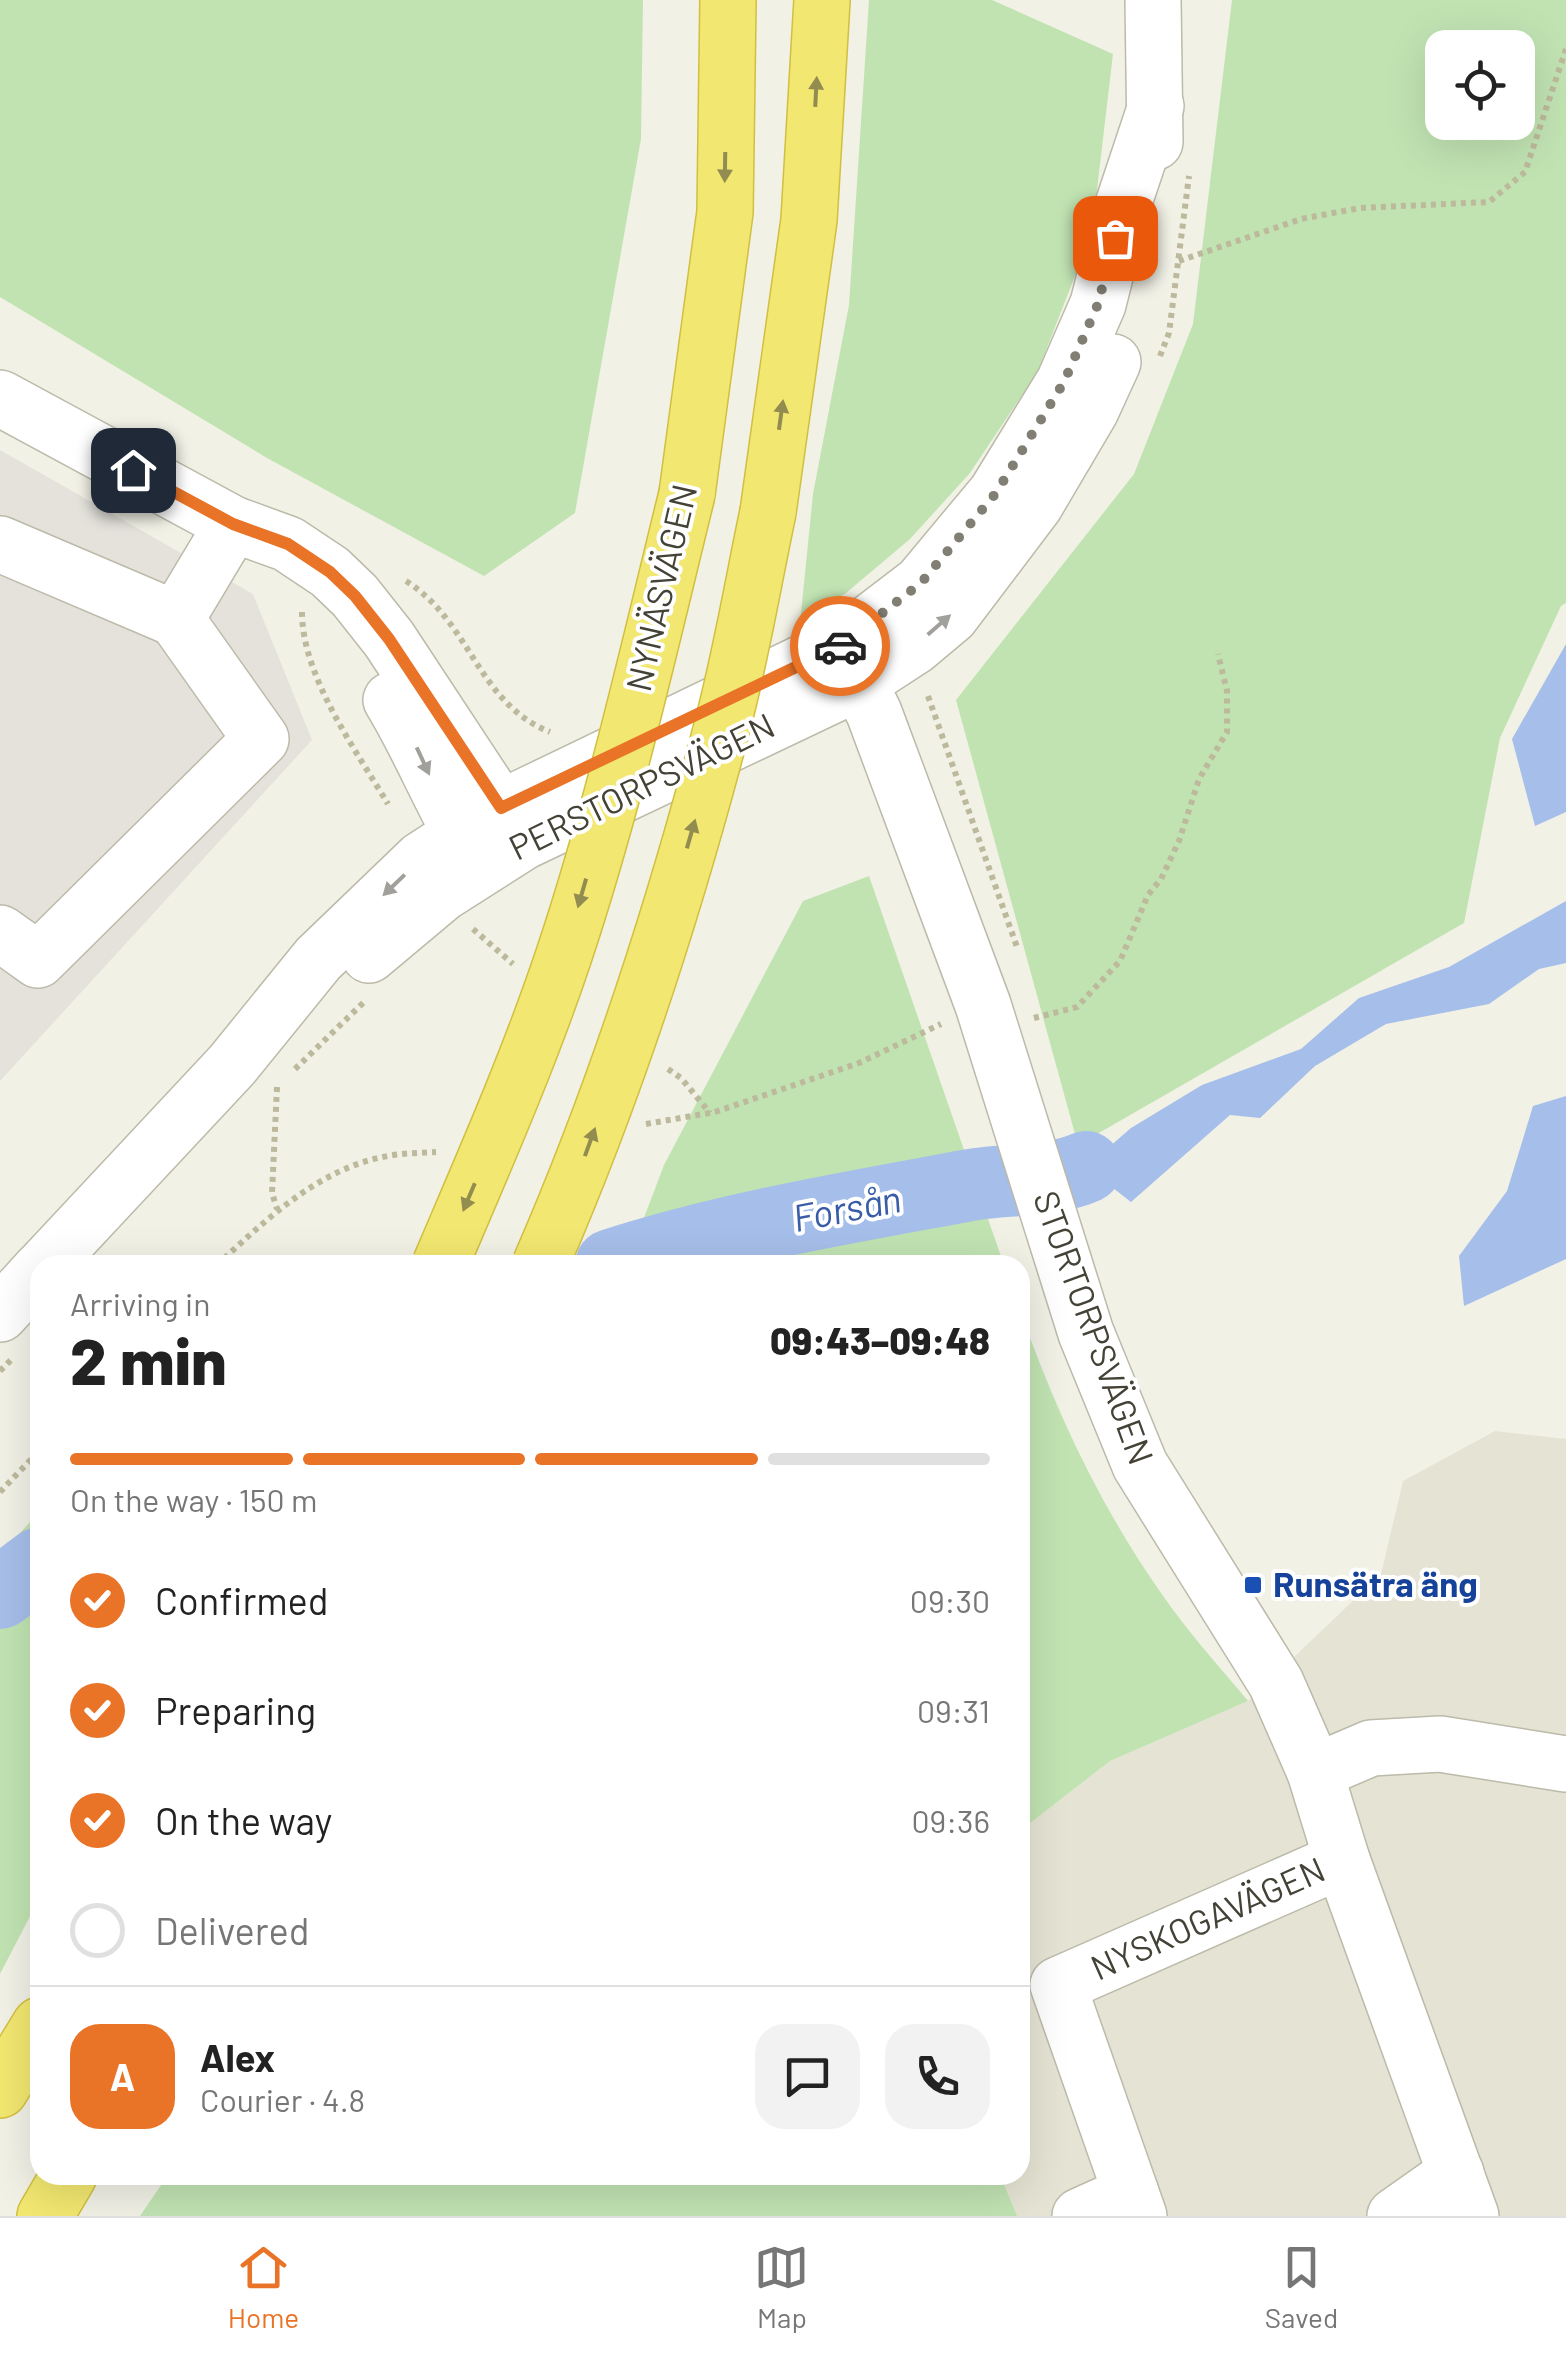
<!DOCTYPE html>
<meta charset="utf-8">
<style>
:root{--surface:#fff;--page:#f2f2f2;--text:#222;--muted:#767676;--line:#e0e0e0;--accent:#e97326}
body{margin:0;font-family:Barlow,sans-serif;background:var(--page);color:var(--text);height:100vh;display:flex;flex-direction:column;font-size:38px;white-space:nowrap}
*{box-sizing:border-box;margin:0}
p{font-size:32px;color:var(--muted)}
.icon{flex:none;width:55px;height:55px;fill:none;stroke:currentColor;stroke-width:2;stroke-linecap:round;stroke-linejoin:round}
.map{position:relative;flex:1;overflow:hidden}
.drawer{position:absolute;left:30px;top:1255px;width:1000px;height:930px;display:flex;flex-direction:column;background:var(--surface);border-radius:30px;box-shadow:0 10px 40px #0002}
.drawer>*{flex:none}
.buttons{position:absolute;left:1425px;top:30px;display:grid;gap:20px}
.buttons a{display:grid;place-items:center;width:110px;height:110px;border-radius:20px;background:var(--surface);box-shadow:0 10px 40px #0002;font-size:50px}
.pin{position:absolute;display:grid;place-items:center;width:85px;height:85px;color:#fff;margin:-42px;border-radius:20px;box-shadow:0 5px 15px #0006}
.courier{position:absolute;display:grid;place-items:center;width:100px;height:100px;margin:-50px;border:8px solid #e97326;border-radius:50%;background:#fff;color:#222;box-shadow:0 2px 12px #0007}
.headline em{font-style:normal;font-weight:800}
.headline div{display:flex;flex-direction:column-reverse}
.headline{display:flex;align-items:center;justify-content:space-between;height:170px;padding:0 40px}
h1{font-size:65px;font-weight:800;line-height:75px}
.bar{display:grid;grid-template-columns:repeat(4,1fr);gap:15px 10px;align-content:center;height:120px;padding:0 40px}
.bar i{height:12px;border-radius:8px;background:var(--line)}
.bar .active{background:var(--accent)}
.bar p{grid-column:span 4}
.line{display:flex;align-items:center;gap:25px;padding:0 40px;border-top:2px solid var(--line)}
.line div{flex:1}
.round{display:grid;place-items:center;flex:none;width:105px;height:105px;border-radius:30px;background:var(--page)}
ol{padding:0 40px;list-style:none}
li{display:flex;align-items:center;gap:30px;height:110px}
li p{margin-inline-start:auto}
li .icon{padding:10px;border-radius:50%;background:var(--accent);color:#fff;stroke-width:4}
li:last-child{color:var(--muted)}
li i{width:55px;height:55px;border:5px solid var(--line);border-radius:50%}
.dock{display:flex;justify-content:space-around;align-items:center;height:140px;border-top:2px solid var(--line);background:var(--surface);font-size:28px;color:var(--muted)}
.dock a{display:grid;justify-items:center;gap:5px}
.dock .active{color:var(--accent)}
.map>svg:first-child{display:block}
.residential{fill:#e5e4d4}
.industrial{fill:#e4e2db}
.green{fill:#c1e3b2;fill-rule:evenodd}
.water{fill:#a6beea}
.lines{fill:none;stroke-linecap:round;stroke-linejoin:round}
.river{stroke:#a6beea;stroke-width:72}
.minor-casing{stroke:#bcbaa9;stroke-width:58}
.highway-casing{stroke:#d1bf41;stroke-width:58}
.path{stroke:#bdb99c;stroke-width:6;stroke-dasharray:5 5;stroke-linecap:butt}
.minor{stroke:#fff;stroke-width:55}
.highway{stroke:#f2e770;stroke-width:55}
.highway-bridge-casing{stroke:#d1bf41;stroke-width:58;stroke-linecap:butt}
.highway-bridge{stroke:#f2e770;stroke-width:55}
.oneway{fill:#928c50}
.oneway2{fill:#a2a09a}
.done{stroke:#817f74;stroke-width:10;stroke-dasharray:0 18}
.route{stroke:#e97326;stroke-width:12}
.transit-dot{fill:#1a4fb4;stroke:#fff;stroke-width:4}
.labels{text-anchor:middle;stroke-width:8;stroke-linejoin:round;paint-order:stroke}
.street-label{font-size:35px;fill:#444236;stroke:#fff}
.transit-label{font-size:35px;font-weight:bold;fill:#164399;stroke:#fff;text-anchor:start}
.water-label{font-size:38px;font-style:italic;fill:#385ca7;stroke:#fff}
</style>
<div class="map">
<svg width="1566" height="2216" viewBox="0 0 1566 2216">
<rect width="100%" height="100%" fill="#f2f1e6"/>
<!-- residential -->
<path class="residential" d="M1495,1431L1566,1439V2216H1012L999,2175H1020V1831L1110,1761L1248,1701L1381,1574L1403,1481Z"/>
<!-- industrial -->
<path class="industrial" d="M0,450L253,594L312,740L0,1081Z"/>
<!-- green -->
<g class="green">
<path d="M0,0H643L641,139L575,513L484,576L267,458L0,297Z"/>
<path d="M869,0H992L1113,54L1092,232L1038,371L970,473L910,539L846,593L800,623L813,494L849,305Z"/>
<path d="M1232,0H1566V603L1561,606L1500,738L1464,923L1078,1145L956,700L1134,474L1193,324ZM1442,48H1518V122H1442Z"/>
<path d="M869,876L1004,1265H626L664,1165L803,901Z"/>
<path d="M1020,1310C1055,1410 1100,1506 1161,1593C1187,1631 1219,1666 1248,1701L1110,1761L1020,1831Z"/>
<path d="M40,1511V1897L0,1974V1555Z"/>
<path d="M168,2175H1000L1017,2216H140Z"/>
</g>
<!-- water -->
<g class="water">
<path d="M1566,644V812L1535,826L1512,739Z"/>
<path d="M1566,901V963L1539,969L1489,1004L1386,1024L1315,1066L1260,1118L1230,1115L1131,1202L1086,1167L1131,1128L1202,1085L1301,1049L1359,998L1449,967Z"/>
<path d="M1566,1096V1259L1464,1306L1459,1256L1507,1191L1533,1106Z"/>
</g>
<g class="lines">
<!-- river -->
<g class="river">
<path d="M611,1265C726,1228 846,1208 965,1186C1003,1178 1051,1183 1086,1167"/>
<path d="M0,1593L40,1563"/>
</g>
<!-- minor casing -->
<g class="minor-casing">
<g id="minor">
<path d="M1153,0L1155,142"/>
<path d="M0,398L233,524L288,544L330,572L355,596L389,639L520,838"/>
<path d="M0,544L176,619L233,524"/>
<path d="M840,645L874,713L983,1005L1086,1333L1140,1465L1276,1683L1315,1772L1342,1860L1471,2216"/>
<path d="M391,700C424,754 445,813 481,866"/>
<path d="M0,933L38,960L261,739L176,619"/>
<path d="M369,955L443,893L523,842L860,682L914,647L951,616L1035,505L1091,410L1113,362"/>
<path d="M45,1265L232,1065L318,959L422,859L501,808L840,645L921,583L996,493L1064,382L1098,304L1123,205L1156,106"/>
<path d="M0,1314L40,1270"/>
<path d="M1315,1772L1371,1748L1440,1744L1566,1764"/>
<path d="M1080,2216L1131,2193"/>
<path d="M1139,2216L1058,1985L1342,1860"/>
<path d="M1395,2216L1456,2173"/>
</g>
</g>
<!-- highway casing -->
<g class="highway-casing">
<g id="highway">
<path d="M687,494L725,212L728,0"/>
<path d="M768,512L809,220L822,0"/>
<path d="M0,2090L40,2025"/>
<path d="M45,2216L69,2175"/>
</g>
</g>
<!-- path -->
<g class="path">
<path d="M1179,261L1301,219L1360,208L1489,202L1525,172L1566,49"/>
<path d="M1160,356L1169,333L1189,176"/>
<path d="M406,581C472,623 477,703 550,732"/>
<path d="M302,612C302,676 355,749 388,804"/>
<path d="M928,696L1017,947"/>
<path d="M473,929L513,964"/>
<path d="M1034,1018L1077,1007L1120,961L1148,895L1161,879L1179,841L1199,779L1227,732V691L1218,654"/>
<path d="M295,1069L365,1001"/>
<path d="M668,1069L681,1078L710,1113"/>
<path d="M277,1087L272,1193L277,1209"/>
<path d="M646,1124L715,1112L859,1063L941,1024"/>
<path d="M217,1265C267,1219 319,1168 388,1156C404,1153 420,1153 436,1152"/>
<path d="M0,1371L12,1359"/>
<path d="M0,1492L40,1450"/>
</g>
<!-- minor -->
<use href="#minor" class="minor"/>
<!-- highway -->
<use href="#highway" class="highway"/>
<!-- highway-bridge casing -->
<g class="highway-bridge-casing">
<g id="highway-bridge">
<path d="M440,1265C483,1164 529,1060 564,955C614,805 649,648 687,494"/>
<path d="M540,1265C616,1091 674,910 722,727C741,656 753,583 768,512"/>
</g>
</g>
<!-- highway-bridge -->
<use href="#highway-bridge" class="highway-bridge"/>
</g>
<!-- one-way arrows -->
<defs><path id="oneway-solid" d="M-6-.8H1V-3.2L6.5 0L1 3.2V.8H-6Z" transform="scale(2.5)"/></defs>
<g class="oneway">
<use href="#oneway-solid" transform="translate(816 92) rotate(-87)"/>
<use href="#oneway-solid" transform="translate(725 167) rotate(91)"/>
<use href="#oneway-solid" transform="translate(781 415) rotate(-82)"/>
<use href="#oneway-solid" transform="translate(691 834) rotate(-74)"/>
<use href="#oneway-solid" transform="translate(582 893) rotate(106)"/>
<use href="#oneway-solid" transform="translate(590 1142) rotate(-70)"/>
<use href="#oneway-solid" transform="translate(469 1197) rotate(113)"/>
</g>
<g class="oneway2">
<use href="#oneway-solid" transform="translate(939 625) rotate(-41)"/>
<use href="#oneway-solid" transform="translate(423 761) rotate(65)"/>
<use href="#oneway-solid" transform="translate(394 885) rotate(136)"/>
</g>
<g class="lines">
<!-- done -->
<path class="done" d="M840,646L921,583L996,493L1064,382L1098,304L1115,238"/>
<!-- route -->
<path class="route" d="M133,470L233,524L288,544L330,572L355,596L389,639L501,808L840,646"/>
</g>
<!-- markers -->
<rect class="transit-dot" x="1243" y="1575" width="20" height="20" rx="5"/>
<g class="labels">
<!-- street labels -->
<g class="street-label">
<text transform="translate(662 588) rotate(-77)" y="12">NYNÄSVÄGEN</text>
<text transform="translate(642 787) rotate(-26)" y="12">PERSTORPSVÄGEN</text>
<text transform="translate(1093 1328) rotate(70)" y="12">STORTORPSVÄGEN</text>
<text transform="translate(1208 1919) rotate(-24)" y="12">NYSKOGAVÄGEN</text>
</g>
<!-- transit labels -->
<g class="transit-label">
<text x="1273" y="1597">Runsätra äng</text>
</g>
<!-- water labels -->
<g class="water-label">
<text transform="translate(847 1209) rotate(-11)" y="13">Forsån</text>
</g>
</g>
</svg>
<div class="buttons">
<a><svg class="icon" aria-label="locate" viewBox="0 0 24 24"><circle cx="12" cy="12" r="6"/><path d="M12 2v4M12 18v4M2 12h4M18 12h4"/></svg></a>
</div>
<div class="pin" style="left:1115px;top:238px;background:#ea580c"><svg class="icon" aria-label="bag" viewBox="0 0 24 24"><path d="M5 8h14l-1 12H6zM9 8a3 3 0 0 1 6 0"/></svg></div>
<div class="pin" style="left:133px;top:470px;background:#1f2937"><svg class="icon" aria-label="home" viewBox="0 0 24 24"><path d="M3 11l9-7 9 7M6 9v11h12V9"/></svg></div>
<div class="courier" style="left:840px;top:646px"><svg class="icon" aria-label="car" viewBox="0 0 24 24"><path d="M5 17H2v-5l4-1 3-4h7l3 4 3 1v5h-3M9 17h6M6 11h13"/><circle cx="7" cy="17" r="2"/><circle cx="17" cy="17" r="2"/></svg></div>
<section class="drawer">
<div class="headline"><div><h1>2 min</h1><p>Arriving in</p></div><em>09:43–09:48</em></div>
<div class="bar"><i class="active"></i><i class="active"></i><i class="active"></i><i></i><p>On the way · 150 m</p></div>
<ol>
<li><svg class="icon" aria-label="check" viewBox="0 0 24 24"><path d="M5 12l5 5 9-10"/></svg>Confirmed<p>09:30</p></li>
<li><svg class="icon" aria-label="check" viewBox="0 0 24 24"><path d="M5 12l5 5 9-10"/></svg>Preparing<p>09:31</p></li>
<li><svg class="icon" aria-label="check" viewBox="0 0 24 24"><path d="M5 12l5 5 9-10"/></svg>On the way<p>09:36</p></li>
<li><i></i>Delivered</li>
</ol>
<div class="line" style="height:180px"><b class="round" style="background:var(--accent);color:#fff">A</b><div><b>Alex</b><p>Courier · 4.8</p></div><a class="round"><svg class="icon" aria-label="chat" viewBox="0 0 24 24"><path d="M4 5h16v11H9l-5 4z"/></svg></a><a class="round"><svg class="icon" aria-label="phone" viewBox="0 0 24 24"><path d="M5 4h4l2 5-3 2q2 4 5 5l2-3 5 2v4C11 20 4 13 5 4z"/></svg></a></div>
</section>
</div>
<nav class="dock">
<a class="active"><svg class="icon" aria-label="home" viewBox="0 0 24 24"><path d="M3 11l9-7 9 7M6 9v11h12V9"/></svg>Home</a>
<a><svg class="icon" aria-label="map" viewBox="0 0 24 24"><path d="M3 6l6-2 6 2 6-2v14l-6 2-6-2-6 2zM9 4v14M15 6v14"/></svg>Map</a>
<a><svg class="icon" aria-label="saved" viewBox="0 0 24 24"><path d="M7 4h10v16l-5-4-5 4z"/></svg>Saved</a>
</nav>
